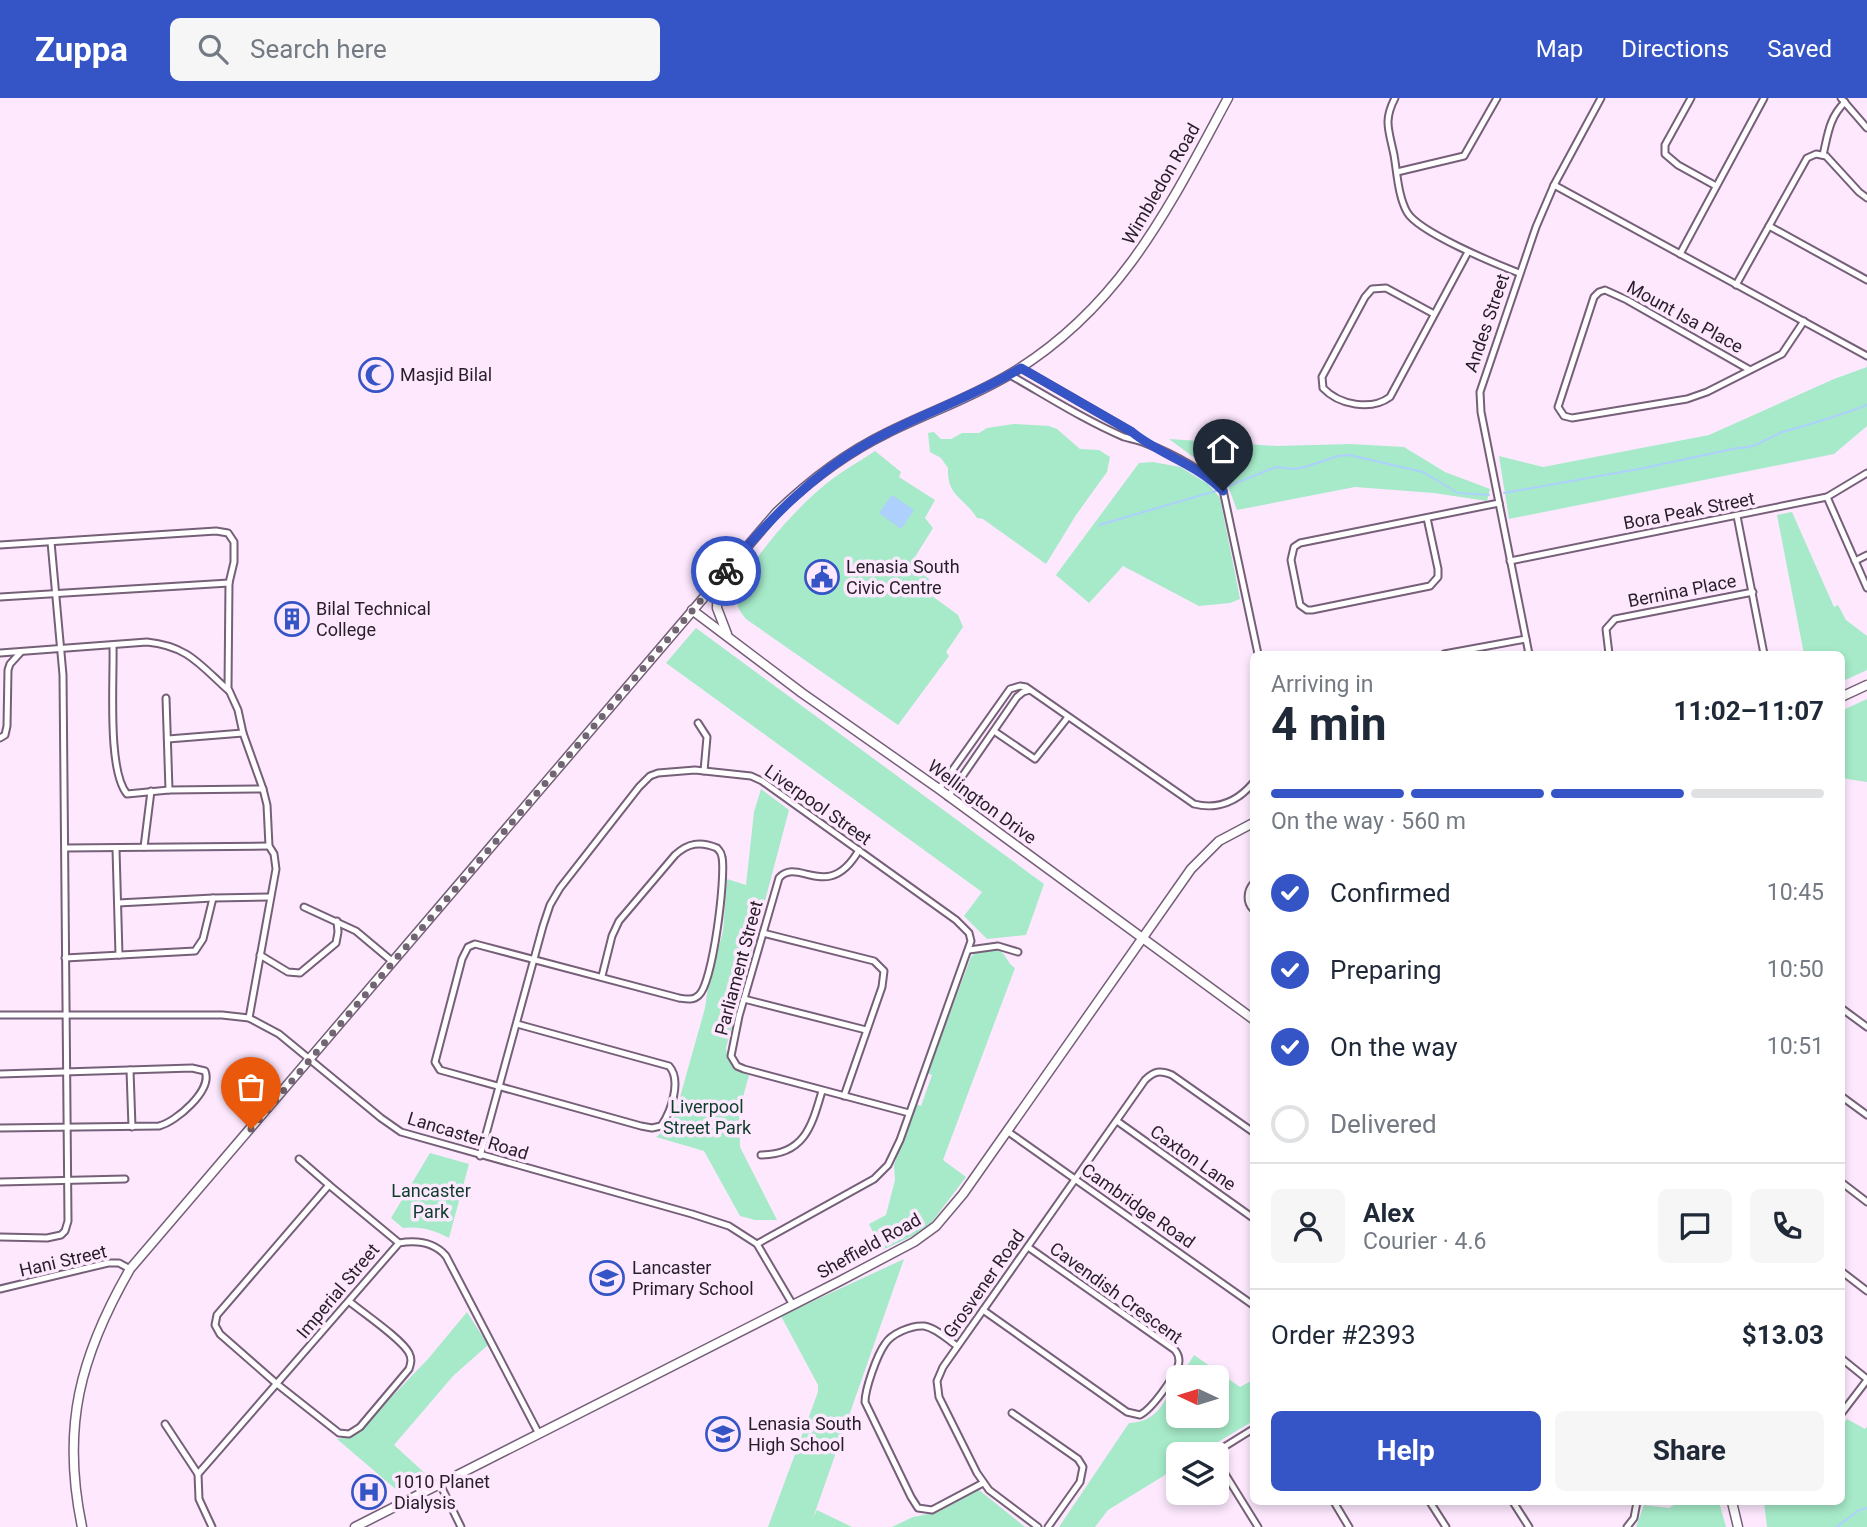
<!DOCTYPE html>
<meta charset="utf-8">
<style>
:root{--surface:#fff;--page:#f6f6f7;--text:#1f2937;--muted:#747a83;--line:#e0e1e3;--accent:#3554c5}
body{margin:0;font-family:Roboto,sans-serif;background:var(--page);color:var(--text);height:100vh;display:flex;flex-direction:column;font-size:26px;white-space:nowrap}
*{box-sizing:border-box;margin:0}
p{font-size:23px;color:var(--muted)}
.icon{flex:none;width:38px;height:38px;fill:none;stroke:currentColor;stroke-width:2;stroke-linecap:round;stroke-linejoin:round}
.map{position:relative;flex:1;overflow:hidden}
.sheet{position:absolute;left:1250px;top:553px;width:595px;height:854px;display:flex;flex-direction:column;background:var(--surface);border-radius:10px;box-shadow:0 4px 10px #0003}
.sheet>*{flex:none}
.needle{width:46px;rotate:274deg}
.controls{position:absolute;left:1166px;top:1267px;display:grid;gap:14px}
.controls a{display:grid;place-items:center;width:63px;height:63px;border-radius:10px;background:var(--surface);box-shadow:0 4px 10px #0003;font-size:35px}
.pin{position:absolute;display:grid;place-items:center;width:60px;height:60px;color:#fff;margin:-72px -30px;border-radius:50% 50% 50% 0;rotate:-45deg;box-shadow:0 0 7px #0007}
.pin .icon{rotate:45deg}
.courier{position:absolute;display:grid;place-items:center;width:70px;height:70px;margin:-35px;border:5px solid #3554c5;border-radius:50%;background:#fff;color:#222;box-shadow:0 2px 9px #0007}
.overview em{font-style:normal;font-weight:700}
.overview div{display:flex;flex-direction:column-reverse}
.overview{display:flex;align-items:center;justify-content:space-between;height:119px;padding:0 21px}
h1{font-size:46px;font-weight:700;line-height:52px}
.bar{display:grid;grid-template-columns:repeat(4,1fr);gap:10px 7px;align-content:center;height:84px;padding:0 21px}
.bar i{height:9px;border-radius:5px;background:var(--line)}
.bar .current{background:var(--accent)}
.bar p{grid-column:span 4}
.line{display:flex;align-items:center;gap:18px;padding:0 21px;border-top:2px solid var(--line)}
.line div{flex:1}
.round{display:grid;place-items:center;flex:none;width:74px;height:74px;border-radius:10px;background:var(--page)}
ol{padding:0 21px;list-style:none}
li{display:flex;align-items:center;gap:21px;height:77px}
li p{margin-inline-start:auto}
li .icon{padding:7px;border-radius:50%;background:var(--accent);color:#fff;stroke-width:4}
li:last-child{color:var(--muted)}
li i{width:38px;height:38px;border:4px solid var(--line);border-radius:50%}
.cta{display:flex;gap:14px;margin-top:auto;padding:14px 21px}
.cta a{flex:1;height:80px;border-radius:10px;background:var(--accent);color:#fff;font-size:28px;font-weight:700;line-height:80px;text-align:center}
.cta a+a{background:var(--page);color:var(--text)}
header{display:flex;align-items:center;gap:42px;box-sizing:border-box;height:98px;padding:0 35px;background:var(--accent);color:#fff}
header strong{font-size:33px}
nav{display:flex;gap:38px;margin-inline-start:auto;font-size:24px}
.search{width:490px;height:63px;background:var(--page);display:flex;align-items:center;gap:18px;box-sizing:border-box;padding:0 24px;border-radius:10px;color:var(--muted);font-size:26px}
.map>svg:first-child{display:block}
.green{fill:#a6eac9}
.water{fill:#add0fd}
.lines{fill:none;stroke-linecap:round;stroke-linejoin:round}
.stream{stroke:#add0fd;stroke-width:2}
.street-casing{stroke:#765f78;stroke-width:9}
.secondary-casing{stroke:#765f78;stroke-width:11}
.street{stroke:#fff;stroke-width:5}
.secondary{stroke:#fff;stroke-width:8}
.done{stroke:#726573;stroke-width:7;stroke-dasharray:0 12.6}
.route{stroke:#3554c5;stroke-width:9}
.labels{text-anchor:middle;stroke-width:7;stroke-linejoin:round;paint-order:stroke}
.street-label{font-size:18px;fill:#271e28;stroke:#fde8fe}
.poi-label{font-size:18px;fill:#271e28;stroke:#fde8fe;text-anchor:start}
.park-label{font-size:18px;fill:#0c3d2a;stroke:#fde8fe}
</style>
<header>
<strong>Zuppa</strong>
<div class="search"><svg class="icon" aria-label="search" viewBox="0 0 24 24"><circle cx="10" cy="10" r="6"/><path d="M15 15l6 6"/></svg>Search here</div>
<nav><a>Map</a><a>Directions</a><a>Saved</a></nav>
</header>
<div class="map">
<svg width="1867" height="1429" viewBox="0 0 1867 1429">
<rect width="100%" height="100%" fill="#fde8fe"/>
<!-- green -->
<g class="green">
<path d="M1867,269V328L1834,356L1509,421L1499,358L1543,369L1709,337L1834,281Z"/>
<path d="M1014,326L1049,328L1057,331L1080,351L1099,352L1110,359L1107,374L1076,417L1046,466L983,421L977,420C963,398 947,399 948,370L941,360L930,354L928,335L934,334L941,341H951L962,335H979L987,330Z"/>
<path d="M1169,341L1277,348L1350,346L1404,349L1445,374L1490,391L1487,403L1434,395L1355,389L1237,412L1226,383Z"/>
<path d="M875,353L901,374L899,379L935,402L925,420L933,430L910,467L929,481L928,495L958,517L963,529L946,554L949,558L898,627L746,521C740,514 735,507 738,497C746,465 796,411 821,390C837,376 857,365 875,353Z"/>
<path d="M1153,364L1180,369L1208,386L1220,400L1240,501L1230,505L1199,508L1123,468L1089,505L1056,477L1139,365Z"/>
<path d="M1792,414L1834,509L1838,507L1846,522L1867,538V572L1841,584V556H1804L1777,417Z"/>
<path d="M696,530L1044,786L1026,837L987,841L964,818L982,794L666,565Z"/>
<path d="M1867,601V684L1841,680V613Z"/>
<path d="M761,691L789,712L726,950C728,966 733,971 749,977L739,1014L740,1049L777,1122H755L740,1118L704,1053L656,1039L670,1028L675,1017L705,910L708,889L723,833L727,781L746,787L754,714Z"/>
<path d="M998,851C1006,856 1007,865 1015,870L943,1062L966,1079L931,1125L913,1138L882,1152L869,1126L886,1117L895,1082L894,1067L916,1006L921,1008L932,977L927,975L971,859L975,855Z"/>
<path d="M430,1055L469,1066L449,1140C434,1132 420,1128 403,1130L391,1120Z"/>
<path d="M904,1161L813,1420L817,1412L852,1429H768L818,1294V1287L781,1218Z"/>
<path d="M467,1214L488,1247L453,1278L394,1347L428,1378L399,1394L337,1341L355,1337L428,1261Z"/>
<path d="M1194,1257L1240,1289L1253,1282V1323L1198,1356H1178V1369L1108,1412L1095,1429H1059L1129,1325C1158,1324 1163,1304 1178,1282V1318H1216V1279H1180Z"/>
<path d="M1847,1321L1865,1331L1867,1329V1429H1767L1764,1404H1841V1329Z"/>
<path d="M979,1392L1025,1429H892L913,1419L938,1414Z"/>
<path d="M1679,1404H1719L1726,1429H1636L1644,1407L1669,1410Z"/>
</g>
<!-- water -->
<path class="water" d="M892,397L914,412L901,431L879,415Z"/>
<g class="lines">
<!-- stream -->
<g class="stream">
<path d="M1224,390L1276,369L1293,371L1305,369L1338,358L1349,357L1423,374L1458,395L1489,397"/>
<path d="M1504,395L1644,370L1737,350C1755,351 1767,340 1783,334C1811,326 1839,318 1867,307"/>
<path d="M1099,427L1219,392"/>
<path d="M1837,1429L1859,1412L1867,1410"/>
</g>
<!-- street casing -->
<g class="street-casing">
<g id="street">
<path d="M1395,0C1383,23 1389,32 1394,57C1397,74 1398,98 1407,114C1418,134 1496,166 1519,175"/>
<path d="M1691,0L1665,47V56L1678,67L1716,88"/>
<path d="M1841,0L1867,30"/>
<path d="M1823,57C1828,36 1829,20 1845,4"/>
<path d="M1397,74L1464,58L1497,0"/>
<path d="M1554,87L1867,258"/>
<path d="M1769,128L1867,182"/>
<path d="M1680,156L1764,0"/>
<path d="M1736,187L1807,60L1816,56L1826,58L1859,94L1867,100"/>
<path d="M1434,216L1386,190L1372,191L1365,199L1322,279L1323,290C1339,307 1371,313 1390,299L1468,154"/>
<path d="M1021,270L1132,334L1141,342"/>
<path d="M1750,272L1627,202L1605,192L1599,194L1594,199L1558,309L1564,318L1572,320L1687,301L1707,294L1782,256L1804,223"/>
<path d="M1010,277C1047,298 1084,322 1124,339C1131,341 1138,342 1145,345C1173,356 1202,371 1223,392L1258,556"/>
<path d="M1827,399L1867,490"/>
<path d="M1737,418L1764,556"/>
<path d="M1427,420L1438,471V479L1430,488L1312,512H1307L1300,507L1291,462L1294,449L1300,445L1499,405"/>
<path d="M0,447L216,433L228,435L234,444V464L229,485L228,590L238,612L243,635L263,691L267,707L269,748L274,756L276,771L249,920"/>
<path d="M1510,463L1827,399L1867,375"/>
<path d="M1855,463L1867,457"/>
<path d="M0,499L229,485"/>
<path d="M113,548C114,582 107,672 127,696L169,692L263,691"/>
<path d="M0,555L147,544C188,548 200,567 229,593"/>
<path d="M1444,556L1526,541"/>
<path d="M1529,556L1481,314L1480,294L1536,129L1554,87L1601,0"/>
<path d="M1609,556L1606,531L1615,521L1753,494"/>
<path d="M166,600L169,692"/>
<path d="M698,625L707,639L704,673"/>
<path d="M994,633L1035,661L1068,619"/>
<path d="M0,640L5,637L7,628L8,572L10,566L21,554"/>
<path d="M168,641L243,635"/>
<path d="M939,691L1010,591L1020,588L1026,589L1194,706C1218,712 1238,703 1253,685"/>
<path d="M948,699L1017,599L1023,594L1030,592"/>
<path d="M144,749L151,693"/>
<path d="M66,750L269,748"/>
<path d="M116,751L119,857"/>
<path d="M859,752C828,806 798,758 779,780L739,918L731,958L737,968L744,971L909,1015"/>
<path d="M1253,786C1247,793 1246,804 1253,811"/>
<path d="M118,805L213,800L270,799"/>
<path d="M304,809L356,833L393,864"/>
<path d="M763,835L874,863L884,873L882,889L844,998"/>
<path d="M969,852L998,848L1018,854"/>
<path d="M260,857L288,874L300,875L336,845L338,834L337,823"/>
<path d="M65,860L195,853L203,841L213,800"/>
<path d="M744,901L866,932"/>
<path d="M1841,910L1867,929"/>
<path d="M0,917H222L249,920L279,936L381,1020L401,1034L692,1116L729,1128L757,1146L793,1207"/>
<path d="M517,926L669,968C682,982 671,1014 661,1028L652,1030L641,1028L440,972L435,964L462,861L468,849L475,846L679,900C686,901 693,903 699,897C713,884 726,779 722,759C721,753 720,754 717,750C700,743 688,745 675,757L619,823L612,838L602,878"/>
<path d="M130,972L132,1029"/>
<path d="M0,976L192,970L205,973C213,992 176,1024 159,1028L0,1030"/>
<path d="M1841,998L1867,1017"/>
<path d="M1117,1023L1253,1120"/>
<path d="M1007,1033L1253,1207"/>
<path d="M761,1057C805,1057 812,1027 822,993"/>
<path d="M480,1058L543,828L550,807L560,790L639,689L650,678L658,675L695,672L751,678L762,683L956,822L969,835L971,843L900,1042L888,1067L874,1081L757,1146"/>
<path d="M299,1061L329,1087"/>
<path d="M0,1084L125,1081"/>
<path d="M1841,1084L1867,1104"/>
<path d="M0,1139L47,1140L61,1137L65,1133L68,1123L63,577L51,444"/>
<path d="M1841,1173L1867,1193"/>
<path d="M0,1191L108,1165H119L130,1171"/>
<path d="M350,1204C363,1215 402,1241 409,1255C412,1261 411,1265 409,1271L360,1329L349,1336L339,1335L277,1286L220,1236L215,1227L217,1217L329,1087L399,1145"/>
<path d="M983,1212L1127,1314L1140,1317C1152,1311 1173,1281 1178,1268C1180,1262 1179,1257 1175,1252L1028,1149"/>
<path d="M957,1248C947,1241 936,1230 924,1228C911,1227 891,1236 885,1246C877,1257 865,1291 865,1304L911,1399L918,1410L932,1412L983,1385"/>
<path d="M1841,1260L1867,1281"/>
<path d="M1012,1315L1078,1361L1083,1369L1080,1384L1048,1429"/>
<path d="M1841,1316L1867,1282"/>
<path d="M165,1326L198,1376"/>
<path d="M1253,1331L1224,1349L1218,1360L1222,1371L1258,1429"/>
<path d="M440,1386L461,1429"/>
<path d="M1334,1404L1349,1429"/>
<path d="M1430,1404L1446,1429"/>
<path d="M1513,1404L1529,1429"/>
<path d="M212,1429L199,1401L198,1376L399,1145C417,1142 434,1144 446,1158L539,1336"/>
<path d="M1038,1429L989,1392L977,1375L939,1299L937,1283L943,1269L1145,982C1154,973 1160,972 1172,977L1253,1034"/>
<path d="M1627,1429L1634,1420L1637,1404"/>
</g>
</g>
<!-- secondary casing -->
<g class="secondary-casing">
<g id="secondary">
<path d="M718,482L717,510L727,536"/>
<path d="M692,512L802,595L939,691L1253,921"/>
<path d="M1841,599L1867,587"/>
<path d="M1732,1404L1738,1429"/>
<path d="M82,1429C61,1329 80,1258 130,1171L776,415C809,383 846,355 887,335C929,314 973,299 1012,275C1122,208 1169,109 1228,0"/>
<path d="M355,1429L840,1183L914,1144L936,1128L963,1096L1191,771L1219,743L1253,725"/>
</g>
</g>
<!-- street -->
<use href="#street" class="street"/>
<!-- secondary -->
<use href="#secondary" class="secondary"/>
</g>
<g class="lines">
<!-- done -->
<path class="done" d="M251,1031L726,473"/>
<!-- route -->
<path class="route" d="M726,473C768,423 811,377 868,345C917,317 972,300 1021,270L1132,334C1160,357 1197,366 1223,393"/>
</g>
<!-- icons -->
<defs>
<g id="mosque-ring" transform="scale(1.75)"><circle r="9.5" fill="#fde8fe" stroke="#3554c5" stroke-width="1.5"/><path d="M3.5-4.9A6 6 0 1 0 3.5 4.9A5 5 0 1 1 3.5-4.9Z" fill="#3554c5"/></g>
<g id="civic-ring" transform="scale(1.75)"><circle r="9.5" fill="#fde8fe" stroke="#3554c5" stroke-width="1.5"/><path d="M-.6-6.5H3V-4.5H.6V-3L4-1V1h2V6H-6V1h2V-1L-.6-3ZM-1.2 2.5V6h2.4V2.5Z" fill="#3554c5"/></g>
<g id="building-ring" transform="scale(1.75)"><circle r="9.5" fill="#fde8fe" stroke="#3554c5" stroke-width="1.5"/><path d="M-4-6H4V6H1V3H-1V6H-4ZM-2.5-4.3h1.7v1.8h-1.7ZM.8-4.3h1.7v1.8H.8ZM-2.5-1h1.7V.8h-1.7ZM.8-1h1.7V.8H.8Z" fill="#3554c5"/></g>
<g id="school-ring" transform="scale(1.75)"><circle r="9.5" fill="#fde8fe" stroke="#3554c5" stroke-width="1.5"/><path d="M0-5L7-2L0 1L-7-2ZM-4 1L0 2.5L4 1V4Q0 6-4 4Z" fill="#3554c5"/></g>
<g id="hospital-ring" transform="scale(1.75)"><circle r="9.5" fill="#fde8fe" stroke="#3554c5" stroke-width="1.5"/><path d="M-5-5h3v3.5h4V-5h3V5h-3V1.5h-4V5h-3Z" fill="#3554c5"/></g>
</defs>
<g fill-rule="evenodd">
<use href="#mosque-ring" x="376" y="277"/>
<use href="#civic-ring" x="822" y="479"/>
<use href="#building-ring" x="292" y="521"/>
<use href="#school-ring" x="607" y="1180"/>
<use href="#school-ring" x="723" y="1336"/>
<use href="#hospital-ring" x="369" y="1394"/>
</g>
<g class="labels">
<!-- street labels -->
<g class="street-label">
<text transform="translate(1161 86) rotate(-60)" y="6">Wimbledon Road</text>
<text transform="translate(1685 219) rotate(29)" y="6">Mount Isa Place</text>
<text transform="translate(1487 225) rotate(-71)" y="6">Andes Street</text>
<text transform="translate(1689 413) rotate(-11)" y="6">Bora Peak Street</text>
<text transform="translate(1682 493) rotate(-11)" y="6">Bernina Place</text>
<text transform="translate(982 704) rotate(36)" y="6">Wellington Drive</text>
<text transform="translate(818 707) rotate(35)" y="6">Liverpool Street</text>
<text transform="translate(739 870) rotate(-75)" y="6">Parliament Street</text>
<text transform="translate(468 1038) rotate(17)" y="6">Lancaster Road</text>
<text transform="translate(1193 1060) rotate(35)" y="6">Caxton Lane</text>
<text transform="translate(1138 1108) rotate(35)" y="6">Cambridge Road</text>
<text transform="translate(869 1148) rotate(-29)" y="6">Sheffield Road</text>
<text transform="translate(63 1163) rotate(-13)" y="6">Hani Street</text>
<text transform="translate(984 1186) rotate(-55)" y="6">Grosvener Road</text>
<text transform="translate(338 1193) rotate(-50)" y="6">Imperial Street</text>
<text transform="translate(1116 1195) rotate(36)" y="6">Cavendish Crescent</text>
</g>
<!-- poi labels -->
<g class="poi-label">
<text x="400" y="283">Masjid Bilal</text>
<text x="846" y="475">Lenasia South<tspan x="846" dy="21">Civic Centre</tspan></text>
<text x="316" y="517">Bilal Technical<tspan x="316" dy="21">College</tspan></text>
<text x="632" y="1176">Lancaster<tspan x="632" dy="21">Primary School</tspan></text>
<text x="748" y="1332">Lenasia South<tspan x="748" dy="21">High School</tspan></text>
<text x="394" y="1390">1010 Planet<tspan x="394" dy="21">Dialysis</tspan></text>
</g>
<!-- park labels -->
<g class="park-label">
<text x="707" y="1015">Liverpool<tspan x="707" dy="21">Street Park</tspan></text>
<text x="431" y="1099">Lancaster<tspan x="431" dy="21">Park</tspan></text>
</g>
</g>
</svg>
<div class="controls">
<a><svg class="needle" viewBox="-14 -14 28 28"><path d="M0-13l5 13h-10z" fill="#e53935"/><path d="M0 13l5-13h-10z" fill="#747a83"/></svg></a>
<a><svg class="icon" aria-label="layers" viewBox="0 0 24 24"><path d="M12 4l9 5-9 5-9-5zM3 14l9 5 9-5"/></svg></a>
</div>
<div class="pin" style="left:251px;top:1031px;background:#ea580c"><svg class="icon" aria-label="bag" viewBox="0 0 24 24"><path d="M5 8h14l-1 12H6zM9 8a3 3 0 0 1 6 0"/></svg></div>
<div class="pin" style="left:1223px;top:393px;background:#1f2937"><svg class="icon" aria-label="home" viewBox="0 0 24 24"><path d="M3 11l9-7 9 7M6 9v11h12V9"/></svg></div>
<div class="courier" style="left:726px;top:473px"><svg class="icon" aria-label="bike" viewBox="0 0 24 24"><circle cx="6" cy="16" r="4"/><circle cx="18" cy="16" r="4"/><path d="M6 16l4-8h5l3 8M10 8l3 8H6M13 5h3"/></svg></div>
<section class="sheet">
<div class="overview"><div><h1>4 min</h1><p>Arriving in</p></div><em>11:02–11:07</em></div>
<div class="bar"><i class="current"></i><i class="current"></i><i class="current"></i><i></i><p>On the way · 560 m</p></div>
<ol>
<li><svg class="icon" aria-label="check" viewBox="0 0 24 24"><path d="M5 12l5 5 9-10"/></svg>Confirmed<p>10:45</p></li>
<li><svg class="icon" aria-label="check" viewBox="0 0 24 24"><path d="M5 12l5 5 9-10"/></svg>Preparing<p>10:50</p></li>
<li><svg class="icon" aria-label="check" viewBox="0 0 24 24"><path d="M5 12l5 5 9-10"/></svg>On the way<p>10:51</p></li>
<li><i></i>Delivered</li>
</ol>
<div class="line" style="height:126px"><a class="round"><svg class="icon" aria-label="person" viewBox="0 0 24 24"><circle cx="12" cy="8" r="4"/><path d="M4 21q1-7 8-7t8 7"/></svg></a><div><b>Alex</b><p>Courier · 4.6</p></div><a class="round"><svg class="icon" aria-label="chat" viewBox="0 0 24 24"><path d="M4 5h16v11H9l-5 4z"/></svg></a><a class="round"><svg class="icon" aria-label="phone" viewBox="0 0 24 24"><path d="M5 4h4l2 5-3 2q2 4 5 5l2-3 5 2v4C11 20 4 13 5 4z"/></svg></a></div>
<div class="line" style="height:91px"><div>Order #2393</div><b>$13.03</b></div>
<div class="cta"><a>Help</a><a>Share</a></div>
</section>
</div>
